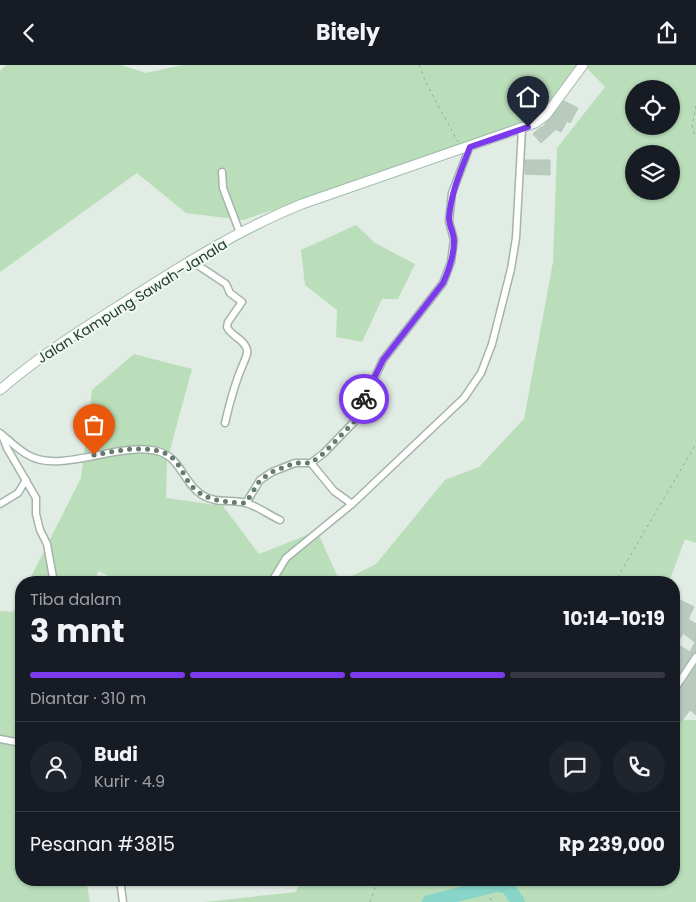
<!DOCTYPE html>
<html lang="id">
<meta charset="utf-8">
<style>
:root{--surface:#171b24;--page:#20242c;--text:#f1f3f6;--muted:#9ea1a6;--line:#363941;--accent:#7c3aed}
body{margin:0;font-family:Poppins,sans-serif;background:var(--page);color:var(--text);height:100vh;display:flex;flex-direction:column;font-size:19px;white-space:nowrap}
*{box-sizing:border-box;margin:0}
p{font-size:16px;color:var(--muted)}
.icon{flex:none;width:28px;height:28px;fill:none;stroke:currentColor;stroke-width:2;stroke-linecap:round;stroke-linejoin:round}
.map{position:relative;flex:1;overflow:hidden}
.details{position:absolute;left:15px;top:511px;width:665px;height:310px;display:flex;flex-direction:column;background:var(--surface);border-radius:20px;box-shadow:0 1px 4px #0004}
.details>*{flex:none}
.tools{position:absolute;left:625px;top:15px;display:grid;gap:10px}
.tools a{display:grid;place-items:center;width:55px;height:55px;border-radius:50%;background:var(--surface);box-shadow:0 1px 4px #0004;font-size:25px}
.pin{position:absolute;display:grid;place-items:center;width:42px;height:42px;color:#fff;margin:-51px -21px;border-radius:50% 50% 50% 0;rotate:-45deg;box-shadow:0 0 5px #0007}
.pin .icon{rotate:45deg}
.courier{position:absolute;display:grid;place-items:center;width:50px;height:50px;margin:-25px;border:4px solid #7c3aed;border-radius:50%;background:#fff;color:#222;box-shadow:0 1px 6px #0007}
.summary em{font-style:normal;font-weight:700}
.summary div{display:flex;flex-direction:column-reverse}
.summary{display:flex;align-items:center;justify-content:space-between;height:85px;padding:0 15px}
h1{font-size:32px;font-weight:700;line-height:38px}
.bar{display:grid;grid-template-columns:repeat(4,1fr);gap:8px 5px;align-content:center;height:60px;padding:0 15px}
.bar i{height:6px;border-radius:4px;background:var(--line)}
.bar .on{background:var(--accent)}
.bar p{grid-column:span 4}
.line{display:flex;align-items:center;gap:12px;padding:0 15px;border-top:1px solid var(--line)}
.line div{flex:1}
.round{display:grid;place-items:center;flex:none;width:52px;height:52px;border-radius:26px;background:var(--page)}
header{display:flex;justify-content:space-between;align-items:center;height:65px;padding:0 15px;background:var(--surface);font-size:22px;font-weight:700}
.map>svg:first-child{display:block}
.green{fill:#badeb9;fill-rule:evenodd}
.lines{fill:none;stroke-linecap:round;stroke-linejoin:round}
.river{stroke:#87d4c9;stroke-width:14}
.building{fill:#b9cabf;stroke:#b3c6b9;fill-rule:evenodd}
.minor-casing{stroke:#a4b4aa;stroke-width:9}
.secondary-casing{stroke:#a2bbac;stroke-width:11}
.path{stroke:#80b194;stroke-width:1;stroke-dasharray:2.5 4;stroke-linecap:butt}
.minor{stroke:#fff;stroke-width:6}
.secondary{stroke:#fff;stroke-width:9}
.done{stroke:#647b6e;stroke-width:5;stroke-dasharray:0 9}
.route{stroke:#7c3aed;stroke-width:6}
.labels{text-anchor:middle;stroke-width:4;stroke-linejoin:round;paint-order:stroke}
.street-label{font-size:14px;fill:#213e2e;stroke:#f2f9f3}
</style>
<header><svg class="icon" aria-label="back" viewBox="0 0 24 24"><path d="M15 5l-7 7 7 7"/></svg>Bitely<svg class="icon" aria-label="share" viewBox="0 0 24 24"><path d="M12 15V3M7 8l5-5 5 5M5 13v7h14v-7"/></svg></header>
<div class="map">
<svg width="696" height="837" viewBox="0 0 696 837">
<rect width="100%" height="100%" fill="#e1ece4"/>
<!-- green -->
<g class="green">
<path d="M6,0H121L146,8L182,0H583L555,38L528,61L243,155L186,148L137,108L0,207V6Z"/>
<path d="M584,0H696V478L685,474L669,517L124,518L98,506L96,517L28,518L81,413L92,325L134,289L192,304L167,396L166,433L223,441L259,489L317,466L340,517L376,499L445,415L479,402L524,354L553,197L557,83L605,22ZM634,24H671V61H634ZM634,89H671V126H634Z"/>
<path d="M356,160L375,178L415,199L398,234H382L362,277L336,272L337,245L305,220L301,185Z"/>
<path d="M21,530V815H86L90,837H0V546L13,547Z"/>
<path d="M674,655H696V837H205L296,827L301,815H674Z"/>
</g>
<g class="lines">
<!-- river -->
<path class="river" d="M429,837L496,820L507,821L518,837"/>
</g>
<!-- building -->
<g class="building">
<path d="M564,36L578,43L570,58L567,56L561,67L556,64L541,78L533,69L541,62L542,63Z"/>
<path d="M525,95H550V110L525,109Z"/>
<path d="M674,532L694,542L688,554L696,559V587L692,589L674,616ZM683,568L695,577L690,587L677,579Z"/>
<path d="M696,601V650L690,645L680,658L674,652V649L678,644L674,640V634Z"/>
</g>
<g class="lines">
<!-- minor casing -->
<g class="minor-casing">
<g id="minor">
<path d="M222,107L223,123L240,168"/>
<path d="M190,195L226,219L230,228L242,237L228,257L227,262C231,271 242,273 246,282C249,287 246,292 244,297C235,317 230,336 225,358"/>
<path d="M0,368C9,375 19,386 30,391C61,408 120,377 157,386C181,392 183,418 202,430C216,439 231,434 246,438C257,441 269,450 280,455"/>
<path d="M2,370L7,383L36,433V449L40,465L47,479L54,518"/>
<path d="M311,398L334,426L352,439"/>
<path d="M246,438L260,415L272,407L295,398H311L324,388L354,357L383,295L443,218L451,197L454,175L449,156L452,128L470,81"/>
<path d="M0,439L18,428L26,415"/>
<path d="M271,518L286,493L352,439L464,333L481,308L492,279L511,204L516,173L522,64"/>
<path d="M674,625L696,592"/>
<path d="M0,674L21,678"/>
<path d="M120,815L123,837"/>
</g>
</g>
<!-- secondary casing -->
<g class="secondary-casing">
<path id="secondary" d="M0,325C39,291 84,263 128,235C184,199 240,164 302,139L535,58L546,50L583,0"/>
</g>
<!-- path -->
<g class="path">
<path d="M419,0L427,20L458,77"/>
<path d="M696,41L692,62L696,72"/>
<path d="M614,518L696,379"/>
<path d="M490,833L492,837"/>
<path d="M370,837L378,815"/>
</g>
<!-- minor -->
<use href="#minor" class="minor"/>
<!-- secondary -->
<use href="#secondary" class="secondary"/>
</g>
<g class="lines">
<!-- done -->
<path class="done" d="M94,390C118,386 144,379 167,389C176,394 181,404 186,413C199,436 222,437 246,438L260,415L272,407L295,398H311L324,388L354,357L364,334"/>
<!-- route -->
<path class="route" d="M364,334L383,295L443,218C449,205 454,190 454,176C454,168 449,161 449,153C451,127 461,105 470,82L528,62"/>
</g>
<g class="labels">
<!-- street labels -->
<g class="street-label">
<text transform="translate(132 236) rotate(-32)" y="5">Jalan Kampung Sawah–Janala</text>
</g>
</g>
</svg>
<div class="tools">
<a><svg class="icon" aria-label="locate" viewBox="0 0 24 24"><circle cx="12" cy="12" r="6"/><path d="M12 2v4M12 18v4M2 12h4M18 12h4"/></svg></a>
<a><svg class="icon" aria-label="layers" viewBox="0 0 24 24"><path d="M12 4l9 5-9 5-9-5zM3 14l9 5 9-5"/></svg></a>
</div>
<div class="pin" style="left:94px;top:390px;background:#ea580c"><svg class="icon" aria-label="bag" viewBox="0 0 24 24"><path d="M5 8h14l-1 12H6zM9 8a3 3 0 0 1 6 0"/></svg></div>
<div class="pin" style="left:528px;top:62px;background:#1f2937"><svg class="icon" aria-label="home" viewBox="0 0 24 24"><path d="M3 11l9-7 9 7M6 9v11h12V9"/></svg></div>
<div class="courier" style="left:364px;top:334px"><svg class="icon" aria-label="bike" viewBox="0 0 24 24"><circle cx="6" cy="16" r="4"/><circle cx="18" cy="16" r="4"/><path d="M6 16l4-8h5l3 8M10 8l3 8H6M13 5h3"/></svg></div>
<section class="details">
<div class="summary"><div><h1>3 mnt</h1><p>Tiba dalam</p></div><em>10:14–10:19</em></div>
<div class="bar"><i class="on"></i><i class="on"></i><i class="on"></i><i></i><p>Diantar · 310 m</p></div>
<div class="line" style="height:90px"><a class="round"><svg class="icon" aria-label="person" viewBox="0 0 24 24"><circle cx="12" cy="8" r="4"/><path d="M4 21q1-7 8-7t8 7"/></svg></a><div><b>Budi</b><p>Kurir · 4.9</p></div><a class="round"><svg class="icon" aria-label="chat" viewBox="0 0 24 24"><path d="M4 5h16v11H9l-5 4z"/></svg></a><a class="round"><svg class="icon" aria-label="phone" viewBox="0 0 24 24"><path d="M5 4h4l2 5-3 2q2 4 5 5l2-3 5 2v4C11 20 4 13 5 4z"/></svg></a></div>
<div class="line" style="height:65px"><div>Pesanan #3815</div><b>Rp 239,000</b></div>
</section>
</div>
